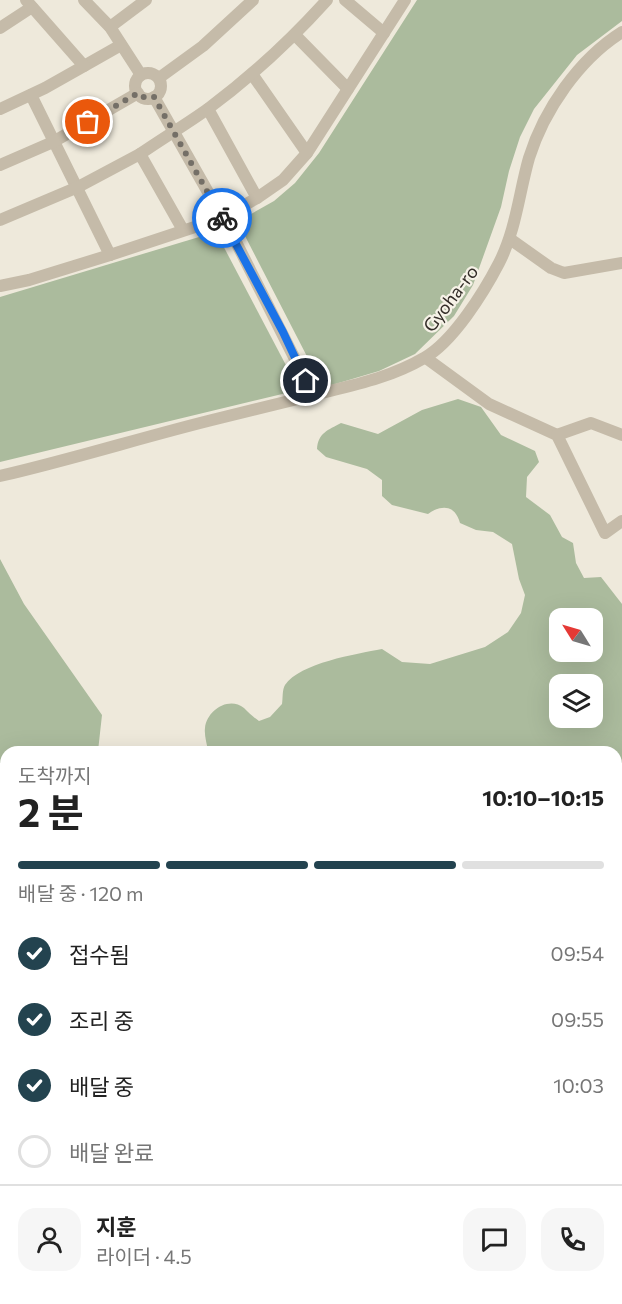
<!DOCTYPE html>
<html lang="ko">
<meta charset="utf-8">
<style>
:root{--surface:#fff;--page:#f6f6f6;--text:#222;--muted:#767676;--line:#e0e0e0;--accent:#23434f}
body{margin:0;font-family:Commissioner,"Noto Sans KR",sans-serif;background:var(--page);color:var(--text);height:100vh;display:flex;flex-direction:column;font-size:22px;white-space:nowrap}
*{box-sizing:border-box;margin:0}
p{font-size:20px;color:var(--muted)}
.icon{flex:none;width:33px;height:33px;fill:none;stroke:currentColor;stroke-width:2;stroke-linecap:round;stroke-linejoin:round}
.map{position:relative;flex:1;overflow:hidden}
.sheet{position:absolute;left:0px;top:746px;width:622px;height:560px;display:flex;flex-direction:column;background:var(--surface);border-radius:18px 18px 0 0;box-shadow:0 6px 24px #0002}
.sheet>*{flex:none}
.needle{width:39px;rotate:307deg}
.fabs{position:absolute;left:549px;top:608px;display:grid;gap:12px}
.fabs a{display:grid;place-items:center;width:54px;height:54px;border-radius:12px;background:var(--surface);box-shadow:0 6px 24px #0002;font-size:30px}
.pin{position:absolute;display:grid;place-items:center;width:51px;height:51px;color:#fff;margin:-26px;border:3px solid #fff;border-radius:50%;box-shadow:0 2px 6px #0007}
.courier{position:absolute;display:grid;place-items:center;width:60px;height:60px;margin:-30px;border:4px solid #1a73e8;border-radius:50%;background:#fff;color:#222;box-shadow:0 2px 8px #0007}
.summary em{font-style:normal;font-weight:700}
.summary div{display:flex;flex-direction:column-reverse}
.summary{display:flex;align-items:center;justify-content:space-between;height:102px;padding:0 18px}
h1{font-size:39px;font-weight:700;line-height:45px}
.bar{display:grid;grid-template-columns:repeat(4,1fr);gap:9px 6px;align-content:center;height:72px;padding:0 18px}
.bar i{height:8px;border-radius:4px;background:var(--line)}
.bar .selected{background:var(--accent)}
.bar p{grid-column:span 4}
.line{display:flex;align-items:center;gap:15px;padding:0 18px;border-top:2px solid var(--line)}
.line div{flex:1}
.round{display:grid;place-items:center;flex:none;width:63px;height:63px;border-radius:18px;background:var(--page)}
ol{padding:0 18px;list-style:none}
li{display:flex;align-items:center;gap:18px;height:66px}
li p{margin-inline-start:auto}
li .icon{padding:6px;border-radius:50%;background:var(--accent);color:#fff;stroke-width:4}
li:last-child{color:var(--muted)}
li i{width:33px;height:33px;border:3px solid var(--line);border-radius:50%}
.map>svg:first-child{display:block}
.green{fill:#abbb9d;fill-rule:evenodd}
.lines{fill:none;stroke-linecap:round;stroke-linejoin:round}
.minor{stroke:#c5bba9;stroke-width:12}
.done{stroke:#746f67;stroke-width:6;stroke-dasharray:0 10.8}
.route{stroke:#1a73e8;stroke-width:8}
.labels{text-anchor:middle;stroke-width:4.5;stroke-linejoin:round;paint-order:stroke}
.street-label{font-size:18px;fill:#332d28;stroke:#f6f2e7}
</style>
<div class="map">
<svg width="622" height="1304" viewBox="0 0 622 1304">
<rect width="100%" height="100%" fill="#eee9db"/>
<!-- green -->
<g class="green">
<path d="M417,0H622V21L577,55L534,109L520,137L509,171L501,207L473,285L454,316L415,354L379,371L332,385L324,384L314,370L244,234L243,224L251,214L274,201L295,183L319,153Z"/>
<path d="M209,234L218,236L299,390L0,462V297Z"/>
<path d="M458,399L481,407L501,435L535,451L539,462L527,477L526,497L550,515L562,537L573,543L576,563L584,578L601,577L622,604V1304H0V1176L6,1174V1299H616V752L208,751C207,744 204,735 205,728C207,710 229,696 244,708C249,713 253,717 259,721L270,717L282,704C283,698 282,690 285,685C300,663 356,654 382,649L402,662L430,664L485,647L508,632L521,613L525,595L519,579L512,544L493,532L476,530L460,523C455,505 442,504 428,514L392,505L382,496V480L367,469L326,457L317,449C318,433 328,430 341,423L378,434L422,410ZM560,618H592V651H560ZM560,684H592V717H560Z"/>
<path d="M0,559L24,604L102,715L98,751L6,752V998L0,976Z"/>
</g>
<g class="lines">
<!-- minor -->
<g class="minor">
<path d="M84,0L110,27L141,75"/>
<path d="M345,0L384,33"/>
<path d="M110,27L146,0"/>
<path d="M0,28L32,7"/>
<path d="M295,35L348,89"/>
<path d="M84,66L121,45"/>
<circle cx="148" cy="86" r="13"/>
<path d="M252,74L307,153"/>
<path d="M159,78L203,46L253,0"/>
<path d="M31,95L110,255"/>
<path d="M154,97L234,238L306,381"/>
<path d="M0,109L45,88L84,66L26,0"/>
<path d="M208,109L257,198"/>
<path d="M140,154C163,138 187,124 209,108C252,76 291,40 327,0"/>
<path d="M0,165L53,142L138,93"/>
<path d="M0,220L78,187L140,154L183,230"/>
<path d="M510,239L551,268L564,273L622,263"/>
<path d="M0,286L29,280L110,255L222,218L257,198L283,180L307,153L405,0"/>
<path d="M426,358L489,404L557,435L605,533L622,521"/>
<path d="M557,435L591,423L622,435"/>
<path d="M0,476C74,459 146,436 220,418C257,409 293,400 330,391C363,383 395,375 424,358C453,342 484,292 499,263C516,230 519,193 529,158C544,110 579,59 622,32"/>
</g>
</g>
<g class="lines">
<!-- done -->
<path class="done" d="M88,122L138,93L145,98L154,97L222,218"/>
<!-- route -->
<path class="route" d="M222,218L283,332L306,381"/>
</g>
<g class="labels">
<!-- street labels -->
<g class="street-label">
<text transform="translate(451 299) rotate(-53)" y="6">Gyoha-ro</text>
</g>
</g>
</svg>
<div class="fabs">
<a><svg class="needle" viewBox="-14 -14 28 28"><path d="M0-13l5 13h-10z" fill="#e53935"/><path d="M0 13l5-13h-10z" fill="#767676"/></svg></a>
<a><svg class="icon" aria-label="layers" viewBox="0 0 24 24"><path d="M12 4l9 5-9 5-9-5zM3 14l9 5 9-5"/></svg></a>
</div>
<div class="pin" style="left:88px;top:122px;background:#ea580c"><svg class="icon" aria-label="bag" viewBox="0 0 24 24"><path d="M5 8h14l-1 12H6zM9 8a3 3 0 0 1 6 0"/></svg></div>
<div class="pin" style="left:306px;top:381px;background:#1f2937"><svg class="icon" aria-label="home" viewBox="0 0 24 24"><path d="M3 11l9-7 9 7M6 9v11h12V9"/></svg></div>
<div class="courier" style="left:222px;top:218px"><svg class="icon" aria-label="bike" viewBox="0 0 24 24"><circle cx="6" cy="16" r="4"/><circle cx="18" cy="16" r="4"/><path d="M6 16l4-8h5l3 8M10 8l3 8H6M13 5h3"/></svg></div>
<section class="sheet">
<div class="summary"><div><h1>2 분</h1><p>도착까지</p></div><em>10:10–10:15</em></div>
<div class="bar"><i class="selected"></i><i class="selected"></i><i class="selected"></i><i></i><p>배달 중 · 120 m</p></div>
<ol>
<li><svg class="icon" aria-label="check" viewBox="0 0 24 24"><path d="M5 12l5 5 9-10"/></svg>접수됨<p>09:54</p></li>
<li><svg class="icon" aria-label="check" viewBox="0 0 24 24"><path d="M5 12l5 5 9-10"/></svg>조리 중<p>09:55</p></li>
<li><svg class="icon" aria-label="check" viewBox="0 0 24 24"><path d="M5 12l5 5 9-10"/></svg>배달 중<p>10:03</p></li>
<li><i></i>배달 완료</li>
</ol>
<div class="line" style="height:108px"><a class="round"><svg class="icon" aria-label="person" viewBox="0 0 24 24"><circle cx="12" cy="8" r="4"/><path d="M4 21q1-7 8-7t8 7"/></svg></a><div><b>지훈</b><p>라이더 · 4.5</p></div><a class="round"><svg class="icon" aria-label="chat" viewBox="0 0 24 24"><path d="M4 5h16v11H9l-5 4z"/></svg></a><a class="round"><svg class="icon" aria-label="phone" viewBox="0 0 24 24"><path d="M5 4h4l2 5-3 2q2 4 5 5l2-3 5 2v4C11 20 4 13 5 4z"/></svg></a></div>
</section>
</div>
